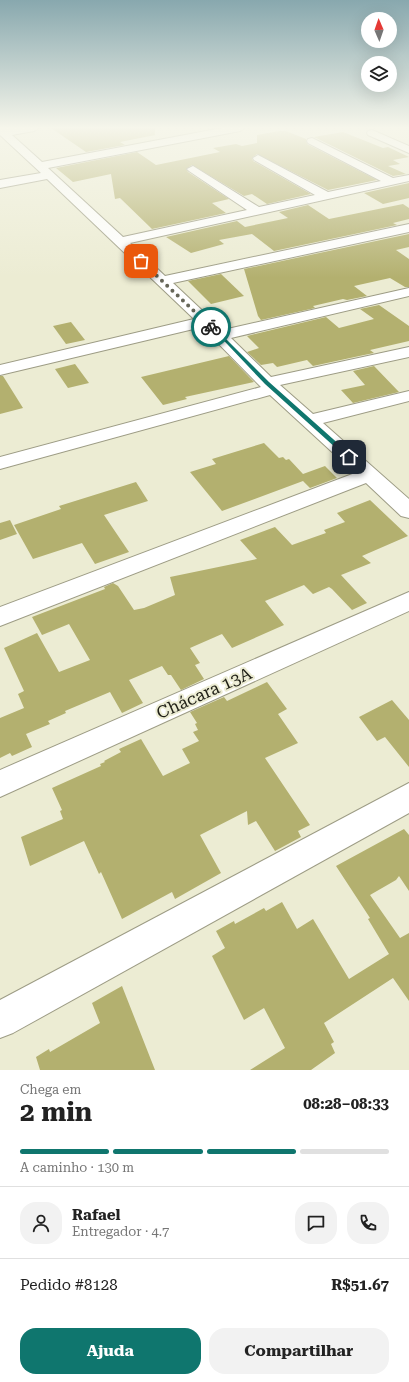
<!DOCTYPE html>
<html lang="pt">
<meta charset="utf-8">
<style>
:root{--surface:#fff;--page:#f2f2f2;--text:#222;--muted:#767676;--line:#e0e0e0;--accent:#0f766e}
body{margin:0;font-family:"Roboto Serif",serif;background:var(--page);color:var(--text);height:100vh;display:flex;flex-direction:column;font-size:15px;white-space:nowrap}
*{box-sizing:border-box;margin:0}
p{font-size:13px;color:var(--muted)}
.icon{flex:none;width:22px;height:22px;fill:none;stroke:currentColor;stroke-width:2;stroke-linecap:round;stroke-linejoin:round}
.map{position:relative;height:1070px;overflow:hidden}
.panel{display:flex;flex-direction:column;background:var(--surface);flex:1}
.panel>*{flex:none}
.needle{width:26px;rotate:358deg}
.controls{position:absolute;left:361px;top:12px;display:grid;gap:8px}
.controls a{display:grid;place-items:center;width:36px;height:36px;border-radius:50%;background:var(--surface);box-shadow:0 4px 16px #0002;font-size:20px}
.pin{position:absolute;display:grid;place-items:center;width:34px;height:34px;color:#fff;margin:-17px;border-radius:8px;box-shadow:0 2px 6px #0006}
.courier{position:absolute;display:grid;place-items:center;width:40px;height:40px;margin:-20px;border:3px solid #0f766e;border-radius:50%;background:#fff;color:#222;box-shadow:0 1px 5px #0007}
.overview em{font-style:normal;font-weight:700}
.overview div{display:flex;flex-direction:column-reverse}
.overview{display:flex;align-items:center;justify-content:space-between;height:68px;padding:0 20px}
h1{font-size:26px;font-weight:700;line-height:30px}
.bar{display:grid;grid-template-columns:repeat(4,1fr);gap:6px 4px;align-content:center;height:48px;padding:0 20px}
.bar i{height:5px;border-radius:3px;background:var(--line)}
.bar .on{background:var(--accent)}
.bar p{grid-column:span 4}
.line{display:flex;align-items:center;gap:10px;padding:0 20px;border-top:1px solid var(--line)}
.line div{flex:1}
.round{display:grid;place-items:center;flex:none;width:42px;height:42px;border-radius:16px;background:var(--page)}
.action{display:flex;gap:8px;margin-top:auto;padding:8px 20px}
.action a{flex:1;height:46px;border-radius:16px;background:var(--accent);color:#fff;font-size:16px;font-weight:700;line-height:46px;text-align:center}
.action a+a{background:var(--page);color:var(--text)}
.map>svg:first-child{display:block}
.building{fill:#b3b06f}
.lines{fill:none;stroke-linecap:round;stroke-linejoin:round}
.minor-casing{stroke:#9d9c85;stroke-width:2}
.minor{fill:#fff;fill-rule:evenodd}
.route{fill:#0f766e}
.done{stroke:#666658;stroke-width:4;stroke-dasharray:0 7.2}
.labels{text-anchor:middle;stroke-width:4;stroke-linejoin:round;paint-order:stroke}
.near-street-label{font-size:17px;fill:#1e1e15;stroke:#ececd3}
</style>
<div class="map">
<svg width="409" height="1070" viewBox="0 0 409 1070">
<rect width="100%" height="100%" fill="#ececd3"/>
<!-- building -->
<g class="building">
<path d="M51,128H155V135L120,142L125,145L86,152Z"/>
<path d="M279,131H286L306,139L307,144L377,180L328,190L257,154L252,158L253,161L311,194L267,204L252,194L244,196L192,165L186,169L188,172L229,199L212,203L226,213L152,229L120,198L115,199L111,174L73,182L56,168L137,152L156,165L220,152L213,148L236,144L242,146L257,143V135Z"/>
<path d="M343,132L383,148L388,147L409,157L393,160L400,164L388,166L406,174L393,176L314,137Z"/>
<path d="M409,183V198L383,204L364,193Z"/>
<path d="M403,204L409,208V219L393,223L397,225L274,251L252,234L219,240L224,244L191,253L166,237L237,221L245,227L288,218L279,212L308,205L329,219Z"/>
<path d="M409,234V247L396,250L409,259V287H405L390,278L354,286L367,296L347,300L343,299L313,306L315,308L261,320L258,316L244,269Z"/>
<path d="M221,274L244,296L211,304L188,281Z"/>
<path d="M379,305L409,326V341L370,350L374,353L364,355L313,366L307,360L277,367L273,363L261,365L247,352L259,348L247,336L326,317L339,328L374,319L360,309Z"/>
<path d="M71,322L85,340L66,344L53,326Z"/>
<path d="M229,356L254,382L185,397L187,399L163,405L141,377Z"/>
<path d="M75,364L89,383L68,388L55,369Z"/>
<path d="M374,366L399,392L353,403L341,390L365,385L353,371Z"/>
<path d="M0,376H3L23,408L0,414Z"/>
<path d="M264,443L279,458L283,457L286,460L289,459L303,474L325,466L337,478L310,488L303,481L222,511L190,472L216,464L212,459Z"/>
<path d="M136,482L148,501L104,515L129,552L95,564L82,543L33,559L14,525L61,509L59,506Z"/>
<path d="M370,500L408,536L362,556L371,563L341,575L367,603L352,610L332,589L329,587L313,594L304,585L265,601L284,625L232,648L222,634L190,648L200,663L195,665L204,679L181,690L171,675H168L162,666L129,680L143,703L122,713L110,692L65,711L66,713L48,721L50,724L26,734L32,747L12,756L10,753L0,758V718L24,708L18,694L24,691L4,648L37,633L59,672L90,660L69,624L42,635L32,617L105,589L104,587L113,583L118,586L134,610L144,608L175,595L170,577L257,559L240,540L275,527L292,545L326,533L324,530L345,522L337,513Z"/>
<path d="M10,520L17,534L0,540V523Z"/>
<path d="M267,682L287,709L278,714L298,743L265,758L310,825L298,831L301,837L275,851L256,821L248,825L247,811L200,835L221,873L175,899L172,892L122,919L101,872L99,874L84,841L30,866L21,837L63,819L60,811L62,810L52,788L101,766L100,764L105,762L104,761L121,752L119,749L141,739L163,776L190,763L182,749L199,741L193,732L198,730L195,724L197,723L190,712L224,697L227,701Z"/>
<path d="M392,700L409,720V767L385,737L377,741L359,717Z"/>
<path d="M404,829L409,835V891L399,876L396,880L370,895L400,938L409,933V1001L393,978L324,1023L334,1042L331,1044L335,1053L311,1070H250L285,1048L264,1008L244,1020L212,956L225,948L216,931L234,921L235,924L264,908L266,911L282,902L297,929L313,919L349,979L389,954L368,919L370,918L336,866Z"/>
<path d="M122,986L155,1070H40L36,1057L49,1049L50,1052L100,1023L92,1003Z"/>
</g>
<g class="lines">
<!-- minor casing -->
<g class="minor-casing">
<g id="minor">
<path d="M0,128H39L34,131L12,135L42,162L222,128H245L240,131L48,168L123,237L247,210L189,171L187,169L193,166L259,207L315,195L254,160L253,158L258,155L328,192L381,181L308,143L307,141L308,139L312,138L393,178L409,175V181L130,243L165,276L409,224V232L173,283L223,330L409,288V296L231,338L271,377L409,347V357L280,385L313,414L409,391V401L323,423L409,499V518L401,516L366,483L0,626V607L355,473L270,395L0,469V457L261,387L202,327L0,375V365L194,319L47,179L0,188V180L41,173L0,135Z"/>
<path d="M372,130L409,146V153L368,135L367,133L368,131Z"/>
<path d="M409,592V611L0,797V770Z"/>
<path d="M409,783V813L13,1033L0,1038V1000Z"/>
</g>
</g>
<!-- minor -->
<use href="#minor" class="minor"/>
</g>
<!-- sky -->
<linearGradient id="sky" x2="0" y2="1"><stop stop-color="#88a8ae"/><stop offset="0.46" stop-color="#f6f6eb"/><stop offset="1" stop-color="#f6f6eb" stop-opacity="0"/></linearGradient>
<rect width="409" height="278" fill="url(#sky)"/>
<!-- route -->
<path class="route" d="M210,326H213L269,382L351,455V458H347L265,384Z"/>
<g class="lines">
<!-- done -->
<path class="done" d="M141,261L211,327"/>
</g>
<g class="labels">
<!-- near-street labels -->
<g class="near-street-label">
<text transform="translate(204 693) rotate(-24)" y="6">Chácara 13A</text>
</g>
</g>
</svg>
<div class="controls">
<a><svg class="needle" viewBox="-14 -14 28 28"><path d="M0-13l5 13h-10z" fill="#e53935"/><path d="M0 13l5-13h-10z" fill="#767676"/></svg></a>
<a><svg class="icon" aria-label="layers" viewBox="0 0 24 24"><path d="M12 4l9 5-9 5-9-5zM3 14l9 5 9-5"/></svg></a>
</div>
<div class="pin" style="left:141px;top:261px;background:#ea580c"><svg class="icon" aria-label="bag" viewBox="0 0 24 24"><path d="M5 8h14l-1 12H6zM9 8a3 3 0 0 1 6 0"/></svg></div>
<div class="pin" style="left:349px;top:457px;background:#1f2937"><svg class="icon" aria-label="home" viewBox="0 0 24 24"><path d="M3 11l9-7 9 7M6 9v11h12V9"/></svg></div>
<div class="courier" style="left:211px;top:327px"><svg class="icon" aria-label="bike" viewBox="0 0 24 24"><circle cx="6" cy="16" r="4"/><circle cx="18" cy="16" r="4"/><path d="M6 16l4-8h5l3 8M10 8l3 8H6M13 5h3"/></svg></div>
</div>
<section class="panel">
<div class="overview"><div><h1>2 min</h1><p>Chega em</p></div><em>08:28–08:33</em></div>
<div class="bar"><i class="on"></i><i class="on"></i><i class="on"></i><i></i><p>A caminho · 130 m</p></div>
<div class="line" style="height:72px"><a class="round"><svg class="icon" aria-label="person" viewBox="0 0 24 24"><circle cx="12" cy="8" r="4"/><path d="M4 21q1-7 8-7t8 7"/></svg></a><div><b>Rafael</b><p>Entregador · 4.7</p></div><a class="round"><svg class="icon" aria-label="chat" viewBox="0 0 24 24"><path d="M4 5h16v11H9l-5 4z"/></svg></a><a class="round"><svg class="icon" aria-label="phone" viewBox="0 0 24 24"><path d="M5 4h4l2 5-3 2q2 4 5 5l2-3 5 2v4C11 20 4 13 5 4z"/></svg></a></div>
<div class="line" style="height:52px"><div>Pedido #8128</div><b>R$51.67</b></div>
<div class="action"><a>Ajuda</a><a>Compartilhar</a></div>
</section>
